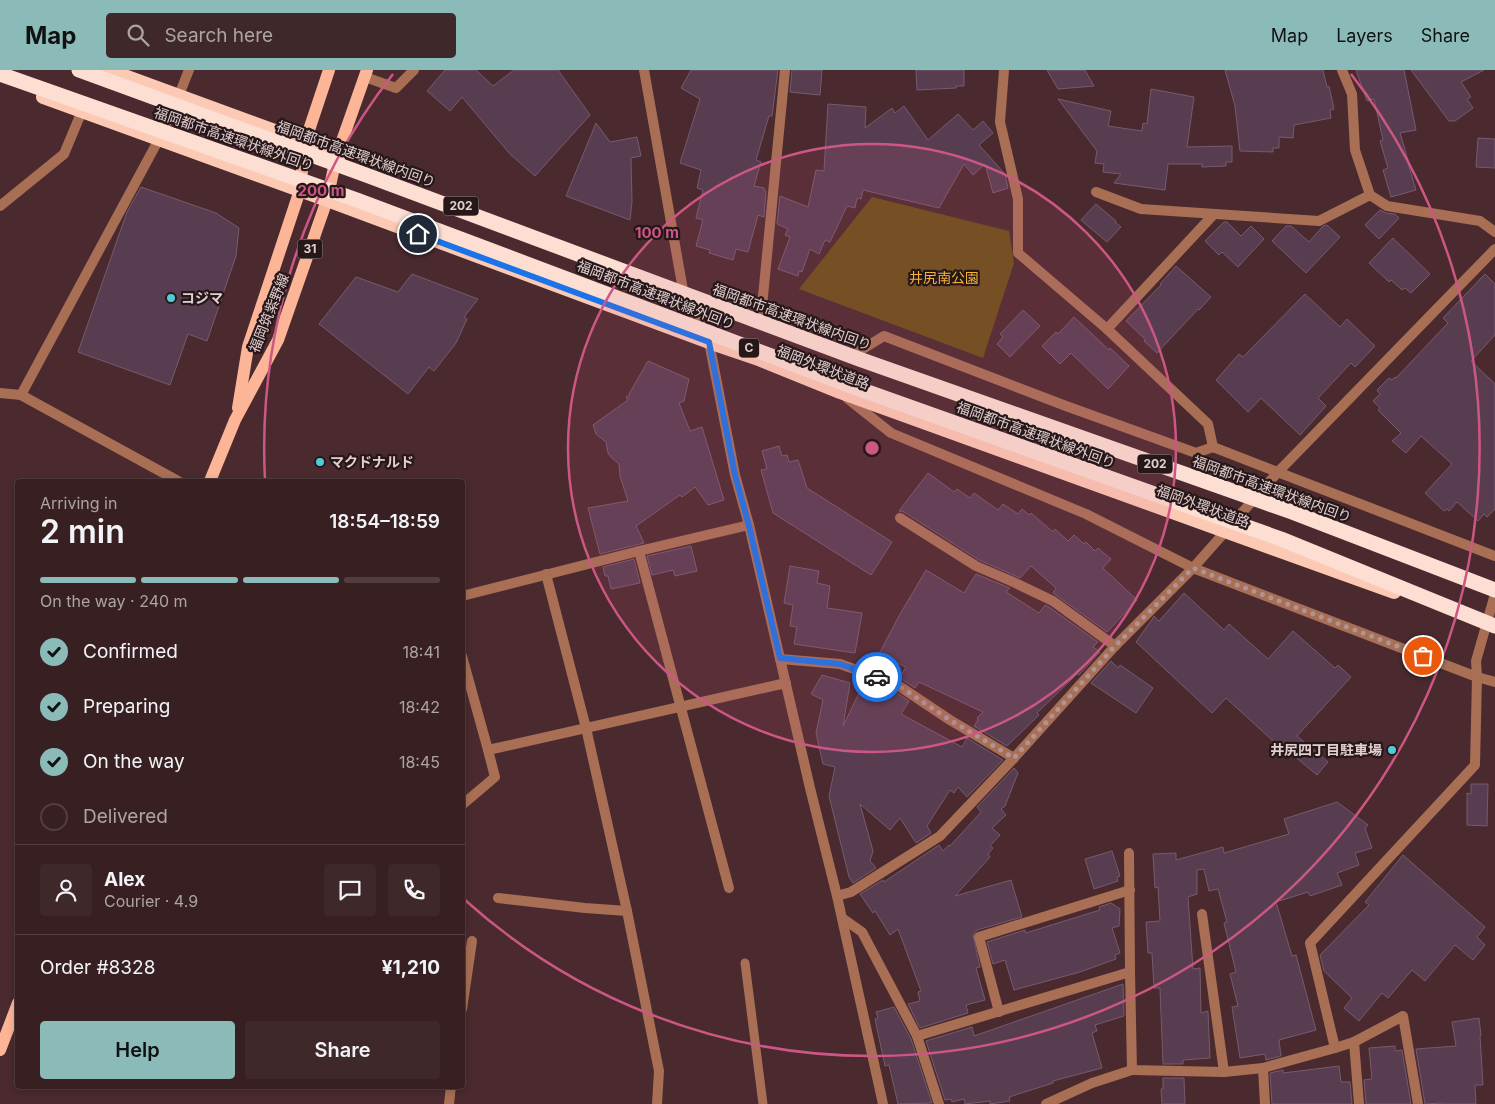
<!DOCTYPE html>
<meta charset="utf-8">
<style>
:root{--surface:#382022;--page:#3f282a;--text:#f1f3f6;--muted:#aba3a5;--line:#523e40;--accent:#8bbbb9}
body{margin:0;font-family:Inter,"Noto Sans JP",sans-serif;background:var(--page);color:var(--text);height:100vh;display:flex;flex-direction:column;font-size:19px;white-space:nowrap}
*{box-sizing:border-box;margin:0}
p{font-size:16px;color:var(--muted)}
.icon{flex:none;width:28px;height:28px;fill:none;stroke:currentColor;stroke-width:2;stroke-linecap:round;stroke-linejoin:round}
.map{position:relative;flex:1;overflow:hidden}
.panel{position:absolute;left:15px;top:409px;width:450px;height:610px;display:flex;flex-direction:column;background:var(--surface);border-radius:5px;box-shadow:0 2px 8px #0003,0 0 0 1px var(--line)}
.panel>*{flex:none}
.pin{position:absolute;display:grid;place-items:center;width:42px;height:42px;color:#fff;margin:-21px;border:2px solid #fff;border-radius:50%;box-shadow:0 1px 5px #0007}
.courier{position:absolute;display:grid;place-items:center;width:50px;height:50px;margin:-25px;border:4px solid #1a73e8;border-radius:50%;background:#fff;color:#222;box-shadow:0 1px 6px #0007}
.headline em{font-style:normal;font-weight:600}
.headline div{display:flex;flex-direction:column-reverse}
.headline{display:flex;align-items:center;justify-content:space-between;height:85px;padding:0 25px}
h1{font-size:32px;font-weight:600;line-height:38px}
.bar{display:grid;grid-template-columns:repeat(4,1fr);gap:8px 5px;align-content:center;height:60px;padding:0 25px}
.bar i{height:6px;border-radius:4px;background:var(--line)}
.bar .selected{background:var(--accent)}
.bar p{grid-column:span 4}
.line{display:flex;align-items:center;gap:12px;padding:0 25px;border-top:1px solid var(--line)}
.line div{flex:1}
.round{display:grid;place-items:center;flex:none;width:52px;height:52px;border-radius:5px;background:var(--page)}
ol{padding:0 25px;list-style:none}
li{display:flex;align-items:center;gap:15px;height:55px}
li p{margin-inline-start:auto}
li .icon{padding:5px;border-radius:50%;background:var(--accent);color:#111;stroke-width:4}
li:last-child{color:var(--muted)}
li i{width:28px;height:28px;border:2px solid var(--line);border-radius:50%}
.button{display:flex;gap:10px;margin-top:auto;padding:10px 25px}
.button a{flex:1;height:58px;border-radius:5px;background:var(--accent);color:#111;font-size:20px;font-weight:600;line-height:58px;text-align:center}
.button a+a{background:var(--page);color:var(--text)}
header{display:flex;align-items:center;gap:30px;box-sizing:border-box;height:70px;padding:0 25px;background:var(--accent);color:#111}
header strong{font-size:24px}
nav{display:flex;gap:28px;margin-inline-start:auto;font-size:18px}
.search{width:350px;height:45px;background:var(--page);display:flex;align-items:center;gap:12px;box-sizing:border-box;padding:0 18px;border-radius:5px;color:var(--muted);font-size:19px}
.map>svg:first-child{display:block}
.green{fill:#6c4e19}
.building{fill:#583d50;stroke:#775a6d}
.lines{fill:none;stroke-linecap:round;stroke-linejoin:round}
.service{stroke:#a86f55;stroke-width:9}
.pedestrian{stroke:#a86f55;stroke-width:10}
.minor{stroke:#a86f55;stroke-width:10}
.tertiary{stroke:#a86f55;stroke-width:10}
.primary{stroke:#fcb596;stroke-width:12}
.trunk{stroke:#fccab4;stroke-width:14}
.motorway-bridge{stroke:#fcded2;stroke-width:15}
.done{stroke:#ad9497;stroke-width:5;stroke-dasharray:0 9}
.route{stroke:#1a73e8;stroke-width:6}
.ring{fill:none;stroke:#cd5784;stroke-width:2.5}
.poi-dot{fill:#52cbd8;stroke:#261819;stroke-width:2}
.labels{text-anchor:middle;stroke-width:4.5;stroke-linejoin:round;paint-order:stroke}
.shield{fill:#261819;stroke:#aa9798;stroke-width:1}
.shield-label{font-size:12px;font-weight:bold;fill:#e2cdcf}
.street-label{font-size:14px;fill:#e2cdcf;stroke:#261819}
.park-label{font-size:14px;fill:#f6b335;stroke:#261819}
.poi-label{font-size:14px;font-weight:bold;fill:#e2cdcf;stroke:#261819;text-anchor:start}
.centre{fill:#cd5784;stroke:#261819;stroke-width:2.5}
.ring-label{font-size:15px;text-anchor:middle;font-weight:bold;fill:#cd5784;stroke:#261819;stroke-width:4.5;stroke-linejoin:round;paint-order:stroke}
</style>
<header>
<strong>Map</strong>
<div class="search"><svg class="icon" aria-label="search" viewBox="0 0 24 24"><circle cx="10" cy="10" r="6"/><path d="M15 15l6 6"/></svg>Search here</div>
<nav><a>Map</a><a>Layers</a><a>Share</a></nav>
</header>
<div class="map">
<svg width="1495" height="1034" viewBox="0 0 1495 1034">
<rect width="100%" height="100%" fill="#4a2a2e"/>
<!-- green -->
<path class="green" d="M872,127L1009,161L1014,193L983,288L799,219Z"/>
<!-- building -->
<g class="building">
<path d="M445,0H476L493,16L514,0H558L590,45L535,106L510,84L462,27L450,41L427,21Z"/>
<path d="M691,0H778L772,46H769L756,90L761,92L754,116L764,118V120L766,121L764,147L758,145L748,182L736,179L733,190L709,183L710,180L696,176L703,150L696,148L703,120L697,118L701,100L680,93L700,29L681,18Z"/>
<path d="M792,0H822L820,25L790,22Z"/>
<path d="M916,0H964V16H956V18L917,20Z"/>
<path d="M1047,0H1085L1094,16L1058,19Z"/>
<path d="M1225,0H1323L1327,17L1329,16L1334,39L1330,40L1331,48L1294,55L1293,68L1279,67V78H1273V82L1240,81L1235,36Z"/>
<path d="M1356,0H1404L1416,60L1400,63L1408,90H1407L1416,120L1391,127L1383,100L1388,98L1380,71L1383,70L1374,29L1367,31Z"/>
<path d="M1411,0H1484L1461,12L1471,27L1467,29L1473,38L1455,51H1449Z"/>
<path d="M1151,19L1194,27L1187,77L1232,76V92H1226V96L1202,97V94H1168L1165,120L1114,113L1121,104L1103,102L1104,94L1095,93L1097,81L1058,29L1111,41L1108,56L1142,61L1143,53L1147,54Z"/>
<path d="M828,34L866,37L865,58L892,38L895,43L904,36L928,70L958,44L973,60L983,51L993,63L979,75L1005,104L1008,118L993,123L985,94L973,105L964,94L939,138L863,120L861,129L857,128L855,138L847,136L830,172L825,170L819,184L810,179L802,202L799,201L798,206L778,199L790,167L785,165L788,159L777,154L780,126L808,137L816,100L824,101Z"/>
<path d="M596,53L610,72L637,67L641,86L631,88L632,132L630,150L566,126Z"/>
<path d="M1478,68L1495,69V98L1476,97Z"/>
<path d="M141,117L216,143L239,158L236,186L207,271L188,264L170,315L78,282L127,142Z"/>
<path d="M1096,134L1116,151L1115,152L1121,157L1107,172L1081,150Z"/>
<path d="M1380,140L1386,143L1395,144L1399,148L1379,169L1365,155Z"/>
<path d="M1224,152H1227L1241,166L1251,156L1264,169L1238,197L1222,182L1219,185L1205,171Z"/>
<path d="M1327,155L1340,167L1306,203L1272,171L1286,156H1291L1309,172L1323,156Z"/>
<path d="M1393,168L1430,204L1411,223L1405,218L1402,220L1391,210L1389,212L1369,193Z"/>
<path d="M1176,196L1211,227L1199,240L1198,239L1157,283L1144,271L1146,270L1126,251L1161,215L1160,214Z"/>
<path d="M412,204L478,229L464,247L467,249L456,273L434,301L429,297L408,324L319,254L356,207L398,222Z"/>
<path d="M1485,204L1495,214V265L1471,291L1495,314V439L1487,447L1484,444L1478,451L1457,432L1449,441L1447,439L1444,441L1425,423L1452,394L1421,366L1406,383L1392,371L1401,363L1378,340L1380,338L1373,331L1380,324L1377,320L1389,308L1392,310L1395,307L1396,308L1448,253L1443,248Z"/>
<path d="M1305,224L1340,257L1347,249L1375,276L1355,297L1351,293L1318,328L1326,336L1300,365L1261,328L1248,342L1216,310L1239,284L1243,287Z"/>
<path d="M1023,240L1040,256L1010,287L997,274L1003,267L1000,264Z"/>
<path d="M1074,247L1109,280L1110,278L1129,296L1108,319L1071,283L1060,294L1042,276L1056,262L1058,264Z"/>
<path d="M648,291L689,309L684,331L679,333L690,361L702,357L724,430L708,435L695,417L682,427L680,425L636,456L644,473L600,484L588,438L628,431L620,406L619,394L611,387L608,383L606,372L596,364L593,355L628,330L626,327L630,325L629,324Z"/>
<path d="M779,376L782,386L787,385L789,392L798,390L807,418L892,472L871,505L773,443L761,400L767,399L762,381Z"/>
<path d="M928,403L954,422L957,419L970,428L974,423L998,440L1003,434L1018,444L1022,439L1029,445L1031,443L1053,462L1055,459L1068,471L1074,465L1084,474L1086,472L1095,481L1098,478L1111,489L1103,498L1137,530L1107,562L1053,523L1056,518L1031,496L1020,508L979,490L904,442L899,441Z"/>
<path d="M691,476L697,501L675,506L673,500L652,505L647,486Z"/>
<path d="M634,489L640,513L611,519L608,506H605L603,497Z"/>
<path d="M790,496L819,501L817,513L830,516L827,538L862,543L855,583L794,574L797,557L790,556L793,535L784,533Z"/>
<path d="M926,500L964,523L976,504L1010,518L1006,522L1039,543L1045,535L1049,537L1098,572L1093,577L1100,582L1079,605L1077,604L1037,643L1039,645L1007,676L974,656L978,650L977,648L983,642L919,612L915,618L900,608L906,597L879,584L900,544L909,529H910H909Z"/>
<path d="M1184,523L1224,560L1229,554L1268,589L1293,561L1335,598L1338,595L1351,607L1297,666L1328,692L1317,705L1286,679L1284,681L1226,628L1212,643L1136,572L1153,548L1154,546L1159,551Z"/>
<path d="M1111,591L1118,598L1120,595L1153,618L1136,643L1091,613Z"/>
<path d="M822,605L850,613L843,656L862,617L892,626L894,621L909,631L901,644L962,677L967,668L1003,690L967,727L958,717L954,723L950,720L927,756L931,763L916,773L900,748L890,760L860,734L873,781L870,791L876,798L853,813L849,807L829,726L835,697L823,694L816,663L823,630L811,624Z"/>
<path d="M1014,698L1018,703L1005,736L1001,739L1006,745L992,758L1000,765L990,776L993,778L988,784L990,787L955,826L1011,810L1022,847L977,860L973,865L980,897L976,898L985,930L966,935L968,943L920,958L908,934L920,931L918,922L921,921L898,859L890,865L875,841L873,843L860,824L883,810L884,812L939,775L943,781L949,775L950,776L981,742L977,737Z"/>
<path d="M1471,714H1488L1487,756L1467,755V723L1471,724Z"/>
<path d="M1337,732L1368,755L1365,758L1372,778L1355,783L1359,795L1337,803L1342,815L1310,826L1308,822L1276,832L1292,886L1296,885L1316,960L1279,970L1281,986L1266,990L1265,984L1240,988L1232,937L1238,936L1230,904L1236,902L1224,853L1227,852L1218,819L1209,821L1204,799L1197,800V824L1188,827L1193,899L1200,898L1201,943L1208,941L1210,988L1183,990V994H1163L1160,918H1154L1152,883H1148L1146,852L1160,851L1158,817L1155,818L1153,784L1176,783V790L1223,777L1224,783L1289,764L1284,749Z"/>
<path d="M1112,781L1120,806L1117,807L1118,811L1094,819L1085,789Z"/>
<path d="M1403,785L1485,857L1477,867L1485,875L1473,890L1455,875L1425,911L1412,900L1388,928L1382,923L1359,951L1344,938L1352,928L1324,901L1320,885L1369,835L1365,832Z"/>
<path d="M1111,833L1120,839L1119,856L1112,858L1120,883L1115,885L1116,889L1080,902L1014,920L1005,890L993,894L987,872L1025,860L1026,863L1087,844L1100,840L1099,837Z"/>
<path d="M1123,914L1124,946L1095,955L1097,961L1092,963L1102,998L1053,1011V1013L1009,1027L1010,1031L990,1034V1031L965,1034L964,1029L952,1032L951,1029L945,1030L926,971L972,957L974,966Z"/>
<path d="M894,937L911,969L932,1033L898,1034L889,995L885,996L875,949L878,948L876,942Z"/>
<path d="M1479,948L1481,966H1480L1483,1015H1475L1476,1034H1443L1442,1033L1425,1034L1416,979L1456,976L1452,952Z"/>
<path d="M1395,976V981L1402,980L1411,1034H1366L1364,1010L1372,1009L1369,978Z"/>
<path d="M1339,996L1341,1012H1350L1352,1034H1272L1270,1003L1283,1000V1003Z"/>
<path d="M1163,1008H1184L1185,1034H1162L1161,1019H1163Z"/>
</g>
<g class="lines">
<!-- service -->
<path class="service" d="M745,893L763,1034"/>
<!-- pedestrian -->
<path class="pedestrian" d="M365,7L396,18L414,0"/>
<!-- minor -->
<g class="minor">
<path d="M1004,0L1000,52L1018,129V183L1107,259L1208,354L1213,377L1495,486"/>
<path d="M1342,0L1352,24L1355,80L1370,125L1387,136L1480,151L1495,162"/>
<path d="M1096,122L1141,139L1319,151L1370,125"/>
<path d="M0,136L64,84L82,41"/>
<path d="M761,247L785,0"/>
<path d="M1107,259L1214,144"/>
<path d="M856,283L884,266L1066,336L1196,383L1213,377"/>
<path d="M0,323L21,325L178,411"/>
<path d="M21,325L159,69L179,25L189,0"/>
<path d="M847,328L891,363L1086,444L1193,498L1477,607"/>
<path d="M900,448L976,496L1011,511L1053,531L1115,576"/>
<path d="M639,481L729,818"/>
<path d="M546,504L586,658L627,841L659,1001L657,1034"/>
<path d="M462,526L639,481L749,455"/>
<path d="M462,586L488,680L786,613"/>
<path d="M780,589L840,594L896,614L950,650L1014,688"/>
<path d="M462,735L495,707L488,680"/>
<path d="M1129,783L1130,902L1132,1000L1224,1002L1263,998L1335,978L1354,972L1403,946L1418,1034"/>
<path d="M837,826L851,822L940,766L1014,688L1115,576L1193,498L1278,402L1495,179"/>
<path d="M498,828L585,838L627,841"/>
<path d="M1202,844L1224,1002"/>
<path d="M842,848L862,862L917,966L939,1034"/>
<path d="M462,939L472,871"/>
<path d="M999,942L979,867L1130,820"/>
<path d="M917,966L1130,902"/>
<path d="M1354,972L1359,1034"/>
<path d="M1335,978L1310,873L1475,695L1477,607L1476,591L1495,524"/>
<path d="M1263,998L1265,1034"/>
<path d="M449,1034L451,1016"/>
<path d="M1046,1034L1092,1013L1132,1000"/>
</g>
<!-- tertiary -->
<g class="tertiary">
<path d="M644,0L683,220L709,272L735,405L749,455L810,718L837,826L883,1034"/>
<path d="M1477,607L1495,612"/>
</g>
<!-- primary -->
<g class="primary">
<path d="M238,338L248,277L300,120L305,72L329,0"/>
<path d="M210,411L235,350L278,270L327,130L336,88L367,0"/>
<path d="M0,980L18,933"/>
</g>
<!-- trunk -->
<g class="trunk">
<path d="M108,0L305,72L338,89"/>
<path d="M43,27L327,130L709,272L756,288L840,322L1394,522"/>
</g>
<!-- motorway-bridge -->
<g class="motorway-bridge">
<path d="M79,0L366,105L859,289L1292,442L1495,520"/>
<path d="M0,4L357,130L851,316L1281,469L1495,556"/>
</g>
</g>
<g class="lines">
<!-- done -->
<path class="done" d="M877,607L896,614L950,650L1014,688L1115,576L1193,498L1423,586"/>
<!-- route -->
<path class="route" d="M418,164L709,272L735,405L749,456L780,588L840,594L877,607"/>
</g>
<!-- distance rings -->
<circle cx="872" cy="378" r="304" fill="#cd5784" fill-opacity=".12"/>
<g class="ring">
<circle cx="872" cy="378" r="304"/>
<path d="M265 410A608 608 0 0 1 393 4M1351 4A608 608 0 0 1 465 830"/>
</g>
<!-- markers -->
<g class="poi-dot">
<circle cx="171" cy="228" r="5"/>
<circle cx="320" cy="392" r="5"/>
<circle cx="1392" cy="680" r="5"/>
</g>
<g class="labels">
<!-- shield labels -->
<g class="shield">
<rect x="443.5" y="126.5" width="35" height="19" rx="4"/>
<rect x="297.5" y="169.5" width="25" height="19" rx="4"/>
<rect x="739" y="268.5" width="20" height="19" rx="4"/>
<rect x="1137.5" y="384.5" width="35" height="19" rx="4"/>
</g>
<g class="shield-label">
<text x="461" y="140">202</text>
<text x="310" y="183">31</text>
<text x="749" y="282">C</text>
<text x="1155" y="398">202</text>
</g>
<!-- street labels -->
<g class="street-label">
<text transform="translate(234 69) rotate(19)" y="5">福岡都市高速環状線外回り</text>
<text transform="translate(356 84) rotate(20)" y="5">福岡都市高速環状線内回り</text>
<text transform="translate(656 225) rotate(21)" y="5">福岡都市高速環状線外回り</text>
<text transform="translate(269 243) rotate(-68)" y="5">福岡筑紫野線</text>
<text transform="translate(792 247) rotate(20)" y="5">福岡都市高速環状線内回り</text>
<text transform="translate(823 297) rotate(21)" y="5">福岡外環状道路</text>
<text transform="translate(1036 365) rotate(20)" y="5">福岡都市高速環状線外回り</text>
<text transform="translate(1272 419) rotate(20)" y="5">福岡都市高速環状線内回り</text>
<text transform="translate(1203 436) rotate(20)" y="5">福岡外環状道路</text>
</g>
<!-- park labels -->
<g class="park-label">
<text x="944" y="213">井尻南公園</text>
</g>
<!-- poi labels -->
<g class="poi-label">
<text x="181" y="233">コジマ</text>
<text x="330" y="397">マクドナルド</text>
<text x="1382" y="685" text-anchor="end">井尻四丁目駐車場</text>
</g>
</g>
<circle cx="872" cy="378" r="8" class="centre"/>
<g class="ring-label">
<text x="321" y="126">200 m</text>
<text x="657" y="168">100 m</text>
</g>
</svg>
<div class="pin" style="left:1423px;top:586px;background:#ea580c"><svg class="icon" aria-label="bag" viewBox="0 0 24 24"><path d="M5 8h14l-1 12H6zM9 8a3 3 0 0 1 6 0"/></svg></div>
<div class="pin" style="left:418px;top:164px;background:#1f2937"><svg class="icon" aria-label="home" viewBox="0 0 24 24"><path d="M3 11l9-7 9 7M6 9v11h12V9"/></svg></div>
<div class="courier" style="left:877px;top:607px"><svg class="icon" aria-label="car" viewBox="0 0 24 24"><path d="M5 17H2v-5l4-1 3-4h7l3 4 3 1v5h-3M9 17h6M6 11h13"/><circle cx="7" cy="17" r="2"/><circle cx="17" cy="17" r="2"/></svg></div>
<section class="panel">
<div class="headline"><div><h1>2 min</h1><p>Arriving in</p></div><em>18:54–18:59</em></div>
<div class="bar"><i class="selected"></i><i class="selected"></i><i class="selected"></i><i></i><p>On the way · 240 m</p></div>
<ol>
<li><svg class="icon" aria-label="check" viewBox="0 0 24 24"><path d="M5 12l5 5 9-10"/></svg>Confirmed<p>18:41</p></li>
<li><svg class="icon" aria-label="check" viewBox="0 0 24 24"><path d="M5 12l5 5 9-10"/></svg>Preparing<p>18:42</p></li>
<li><svg class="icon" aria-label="check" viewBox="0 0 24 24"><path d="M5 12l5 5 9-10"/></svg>On the way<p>18:45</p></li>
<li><i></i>Delivered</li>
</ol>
<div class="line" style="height:90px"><a class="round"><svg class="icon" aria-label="person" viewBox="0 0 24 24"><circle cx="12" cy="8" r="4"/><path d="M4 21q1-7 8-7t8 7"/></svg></a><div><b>Alex</b><p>Courier · 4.9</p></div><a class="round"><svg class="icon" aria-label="chat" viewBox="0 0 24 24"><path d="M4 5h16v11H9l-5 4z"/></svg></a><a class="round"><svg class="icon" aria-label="phone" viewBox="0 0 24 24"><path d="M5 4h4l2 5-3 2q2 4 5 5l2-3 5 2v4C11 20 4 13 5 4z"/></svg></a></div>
<div class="line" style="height:65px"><div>Order #8328</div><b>¥1,210</b></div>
<div class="button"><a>Help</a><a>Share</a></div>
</section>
</div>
